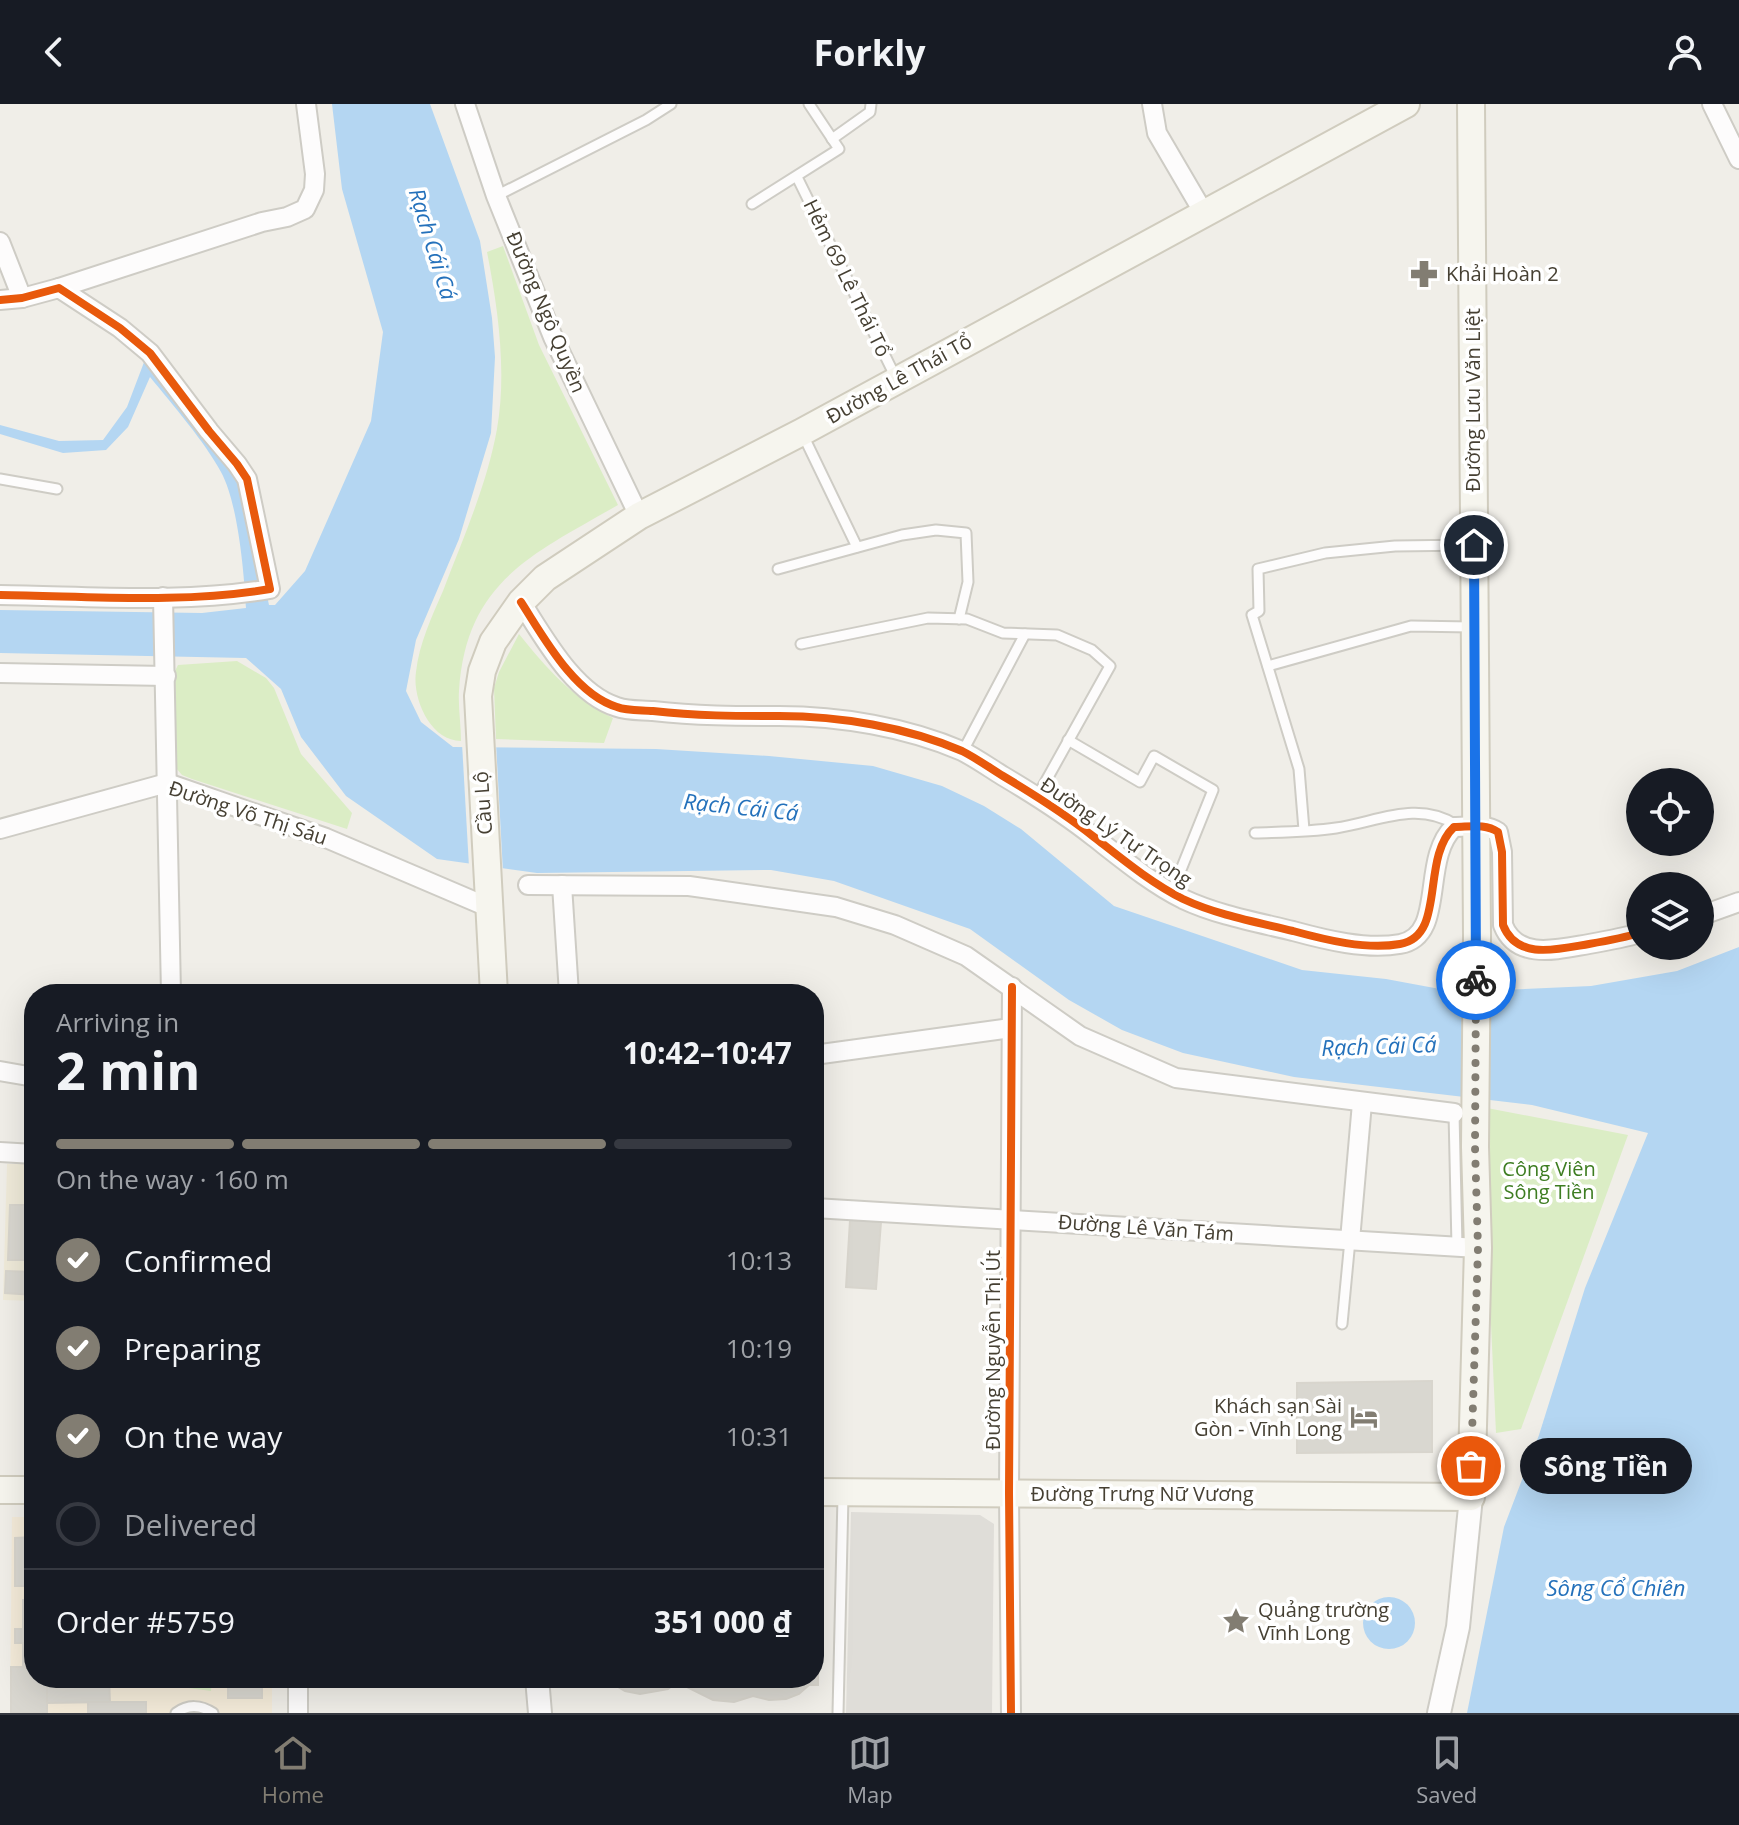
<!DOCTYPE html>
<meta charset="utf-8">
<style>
:root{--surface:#171b24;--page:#242831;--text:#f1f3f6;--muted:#9ea1a6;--line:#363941;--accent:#827d72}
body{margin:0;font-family:"Open Sans",sans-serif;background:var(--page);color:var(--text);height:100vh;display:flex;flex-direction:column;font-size:30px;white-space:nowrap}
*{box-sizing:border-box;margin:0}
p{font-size:26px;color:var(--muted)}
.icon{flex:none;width:44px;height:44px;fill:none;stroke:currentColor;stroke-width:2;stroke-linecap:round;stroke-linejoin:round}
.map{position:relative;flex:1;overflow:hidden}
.sheet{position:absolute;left:24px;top:880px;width:800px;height:704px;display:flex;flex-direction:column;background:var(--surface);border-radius:32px;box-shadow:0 8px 32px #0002}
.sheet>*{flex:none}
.controls{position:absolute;left:1626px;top:664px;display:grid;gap:16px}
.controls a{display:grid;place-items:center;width:88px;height:88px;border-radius:50%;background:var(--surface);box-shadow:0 8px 32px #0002;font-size:40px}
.pin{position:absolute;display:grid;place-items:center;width:68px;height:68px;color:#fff;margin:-34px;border:4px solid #fff;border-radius:50%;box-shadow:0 2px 8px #0007}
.courier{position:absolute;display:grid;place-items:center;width:80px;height:80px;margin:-40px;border:6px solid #1a73e8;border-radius:50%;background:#fff;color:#222;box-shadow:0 2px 10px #0007}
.bubble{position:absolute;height:56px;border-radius:28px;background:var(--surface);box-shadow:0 8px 32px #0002;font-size:26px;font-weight:700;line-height:56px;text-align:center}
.head em{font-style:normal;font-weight:700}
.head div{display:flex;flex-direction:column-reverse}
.head{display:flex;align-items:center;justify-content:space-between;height:136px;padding:0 32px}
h1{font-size:52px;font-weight:700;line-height:60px}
.bar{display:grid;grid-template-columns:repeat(4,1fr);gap:12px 8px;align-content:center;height:96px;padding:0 32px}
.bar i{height:10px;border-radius:6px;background:var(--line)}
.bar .selected{background:var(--accent)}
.bar p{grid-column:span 4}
.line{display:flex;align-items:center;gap:20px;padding:0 32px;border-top:2px solid var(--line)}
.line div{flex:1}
ol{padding:0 32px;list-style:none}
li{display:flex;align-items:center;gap:24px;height:88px}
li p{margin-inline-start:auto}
li .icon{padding:8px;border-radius:50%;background:var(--accent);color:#fff;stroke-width:4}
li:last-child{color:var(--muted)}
li i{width:44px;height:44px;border:4px solid var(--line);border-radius:50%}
header{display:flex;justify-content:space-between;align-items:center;height:104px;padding:0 32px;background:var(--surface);font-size:36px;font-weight:700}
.dock{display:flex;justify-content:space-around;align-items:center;height:112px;border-top:2px solid var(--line);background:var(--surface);font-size:22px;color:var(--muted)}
.dock a{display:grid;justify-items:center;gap:4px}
.dock .selected{color:var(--accent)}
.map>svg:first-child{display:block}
.commercial{fill:#f4ebd9}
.education{fill:#efead9}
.green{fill:#dbedc5}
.parking{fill:#dfddd8}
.water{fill:#b4d6f2}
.pier{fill:#f0eee8}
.building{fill:#d9d7d0;stroke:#d8d5cd;stroke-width:2}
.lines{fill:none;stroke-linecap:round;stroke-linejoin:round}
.service-casing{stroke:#ceccc5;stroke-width:13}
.minor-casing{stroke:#ceccc5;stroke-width:22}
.tertiary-casing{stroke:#ceccc5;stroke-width:26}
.secondary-casing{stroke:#d0ccbe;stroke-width:30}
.service{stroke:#fdfcfc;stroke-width:9}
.minor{stroke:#fdfcfc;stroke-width:18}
.tertiary{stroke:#fdfcfc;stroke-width:22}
.secondary{stroke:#f6f5ee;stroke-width:26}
.cycleway-casing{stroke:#fff;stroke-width:13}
.cycleway{stroke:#e8590c;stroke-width:8}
.done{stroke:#827d72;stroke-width:8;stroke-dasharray:0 14.4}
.route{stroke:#1a73e8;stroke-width:10}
.labels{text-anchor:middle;stroke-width:7;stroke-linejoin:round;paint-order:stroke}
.poi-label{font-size:20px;fill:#464033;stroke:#fff;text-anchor:start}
.street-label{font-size:20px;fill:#464033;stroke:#fff}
.park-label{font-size:20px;fill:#3e7d22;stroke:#fff}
.water-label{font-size:22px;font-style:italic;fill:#2471bb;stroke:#fff}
</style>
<header><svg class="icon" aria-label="back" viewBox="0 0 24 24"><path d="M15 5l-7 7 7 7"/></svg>Forkly<svg class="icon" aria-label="person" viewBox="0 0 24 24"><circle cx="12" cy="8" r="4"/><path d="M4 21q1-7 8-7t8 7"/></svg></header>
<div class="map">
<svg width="1739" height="1609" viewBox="0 0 1739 1609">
<rect width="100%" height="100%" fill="#f0eee8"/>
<!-- commercial -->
<path class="commercial" d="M12,1413H34V1574H272V1609H10Z"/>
<!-- education -->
<path class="education" d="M7,1060H34V1197L3,1196Z"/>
<!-- green -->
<g class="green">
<path d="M503,142L539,241L618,401C533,450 466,477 459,587C458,603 461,620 461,637C430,637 412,594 416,568C419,540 432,512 443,487C463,434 487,381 497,325C507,268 498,204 487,148Z"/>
<path d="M519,530C546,564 574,595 613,614L604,639L496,635L494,584L499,568Z"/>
<path d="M237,557L266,574L274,584L301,650L352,709L347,725L192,675L182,671L176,664L173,571L178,561Z"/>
<path d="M1487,1004L1628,1031L1521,1325L1496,1329L1489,1177Z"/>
<path d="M114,1574H212L211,1587Z"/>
</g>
<!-- parking -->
<path class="parking" d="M851,1408L980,1411L994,1420L992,1609H846Z"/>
<!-- water -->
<g class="water">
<path d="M332,0H430L480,137L492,214L495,253L491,329L459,435L416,536L406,587L421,618L453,643L656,645L769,652L873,662L942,682L984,702L1021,725L1114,802L1302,866L1386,875L1456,888L1591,882L1677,867L1739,843V1609H1467L1504,1423L1539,1331L1585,1184L1648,1029L1532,1001L1294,973L1183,949L1122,926L1069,896L970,825L834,777L771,766L537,769L437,755L346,692L301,633L281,585L246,554L0,549V506L202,509L246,504C244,468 238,399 221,368C205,338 172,300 150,273L128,323L106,346L63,349L0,330V321L59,337L103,336L127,303L146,253L241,370L269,501H275L305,467L371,317L383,228L342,85Z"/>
<circle cx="1389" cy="1519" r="26"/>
</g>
<!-- pier -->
<path class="pier" d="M462,639H496L503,768L469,763Z"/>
<!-- building -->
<g class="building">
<path d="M10,1101H31L29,1156H8Z"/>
<path d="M850,1116L881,1118L876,1185L846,1183Z"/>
<path d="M34,1164V1191L5,1189L6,1167L34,1168Z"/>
<path d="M1432,1277V1348L1297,1349V1279Z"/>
<path d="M814,1422L818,1429V1581H809L799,1590L786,1595L769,1596L753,1592L734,1598L713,1596L677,1578L668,1585L640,1590L625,1587L603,1574H814Z"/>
<path d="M34,1433V1482H15V1434Z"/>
<path d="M23,1496H34V1563H23V1539H15V1525H23Z"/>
<path d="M11,1563H34V1574H47V1609H11Z"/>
<path d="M109,1574L110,1598L47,1599V1575Z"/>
<rect x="228" y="1574" width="34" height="20"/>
<rect x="88" y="1598" width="58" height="11"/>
</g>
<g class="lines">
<!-- service casing -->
<g class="service-casing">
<g id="service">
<path d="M832,35L870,8L871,0"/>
<path d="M797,73L896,274"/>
<path d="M496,92L646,16L671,0"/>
<path d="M752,100L839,45L809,0"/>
<path d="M803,331L857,443"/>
<path d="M0,375L57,385"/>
<path d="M778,465L902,431L936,426L966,429L968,478L959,515"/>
<path d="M801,540L928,514L967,515L1003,529L1057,531L1092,546L1110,562L1037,693"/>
<path d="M1268,562L1411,522L1471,523"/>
<path d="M1068,636L1140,678L1154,652L1213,686L1172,788"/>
<path d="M963,647L1025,530"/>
<path d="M1304,726L1299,665L1252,511L1259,507L1258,465L1325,449L1395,442L1471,441"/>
<path d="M1255,729C1281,728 1309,728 1336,724C1377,718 1417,696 1456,721"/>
<path d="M1454,1009L1457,1143"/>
<path d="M1342,1220L1350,1136"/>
<path d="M176,1609C188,1600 201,1601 213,1609"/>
<path d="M838,1609L843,1392"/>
</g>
</g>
<!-- minor casing -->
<g class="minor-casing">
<g id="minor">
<path d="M465,0L496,92L553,233L639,412"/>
<path d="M1152,0L1157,29L1205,111"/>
<path d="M1712,0L1739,55"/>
<path d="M0,138L22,194"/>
<path d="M59,184L262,118L287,113L305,105L314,86L315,70L306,0"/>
<path d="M0,196L22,194L59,184L120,224L150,249L209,327L237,360L247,375L270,485C182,500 89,492 0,491"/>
<path d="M163,493L171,890"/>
<path d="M521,498C543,532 574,590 617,603C627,607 641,606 653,607C697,612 735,612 779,612C840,612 906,623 962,647C976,654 990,664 1003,672C1035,691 1065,710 1094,733C1121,754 1151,779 1183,795C1217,811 1256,818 1293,827C1326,836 1366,846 1400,840C1447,832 1420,755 1454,723C1469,723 1485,719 1498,728L1502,748L1503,821C1517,857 1559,845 1589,840C1606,837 1623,834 1640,829"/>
<path d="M0,569L166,572"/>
<path d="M0,725L167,679L326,734L490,804"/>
<path d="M528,781L689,782L836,803L895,821L966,852L1080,932L1176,974L1454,1009"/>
<path d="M562,781L569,890"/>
<path d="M1700,812L1739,798"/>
<path d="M814,951L1011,924"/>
<path d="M0,967L34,973"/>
<path d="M0,1048L34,1050"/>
<path d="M814,1104L1478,1144"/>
<path d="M1350,1136L1362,999"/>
<path d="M298,1609V1574"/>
<path d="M1011,1609L1009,1389L1012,883"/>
</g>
</g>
<!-- tertiary casing -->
<g class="tertiary-casing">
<g id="tertiary">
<path d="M537,1574L540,1609"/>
<path d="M1439,1609L1458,1523L1471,1393"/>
</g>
</g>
<!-- secondary casing -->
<g class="secondary-casing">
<g id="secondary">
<path d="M494,890L478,592L482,567L493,538L521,498L545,474L639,412L802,328L1406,0"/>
<path d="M0,1386H34"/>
<path d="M814,1388L1471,1393L1478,1144L1475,1043L1477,832L1471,0"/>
</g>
</g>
<!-- service -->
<use href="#service" class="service"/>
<!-- minor -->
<use href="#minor" class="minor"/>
<!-- tertiary -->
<use href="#tertiary" class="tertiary"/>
<!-- secondary -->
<use href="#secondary" class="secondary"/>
<!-- cycleway casing -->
<g class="cycleway-casing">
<g id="cycleway">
<path d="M0,196L22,194L59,184L120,224L150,249L209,327L237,360L247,375L270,485C182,500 89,492 0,491"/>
<path d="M521,498C543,532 574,590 617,603C627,607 641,606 653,607C697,612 735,612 779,612C840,612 906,623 962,647C976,654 990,664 1003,672C1035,691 1065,710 1094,733C1121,754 1151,779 1183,795C1217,811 1256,818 1293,827C1326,836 1366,846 1400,840C1447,832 1420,755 1454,723C1469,723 1485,719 1498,728L1502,748L1503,821C1517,857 1559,845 1589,840C1606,837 1623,834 1640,829"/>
<path d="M1011,1609L1009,1389L1012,883"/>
</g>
</g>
<!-- cycleway -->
<use href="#cycleway" class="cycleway"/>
</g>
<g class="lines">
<!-- done -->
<path class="done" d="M1471,1362L1478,1144L1475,1043L1476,876"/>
<!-- route -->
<path class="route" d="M1474,441L1476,876"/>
</g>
<!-- icons -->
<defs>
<g id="pharmacy-bare" transform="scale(2.16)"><path d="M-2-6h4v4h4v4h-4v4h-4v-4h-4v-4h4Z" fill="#827d72" stroke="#fff" stroke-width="2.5" paint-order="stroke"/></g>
<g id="hotel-bare" transform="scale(2.16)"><path d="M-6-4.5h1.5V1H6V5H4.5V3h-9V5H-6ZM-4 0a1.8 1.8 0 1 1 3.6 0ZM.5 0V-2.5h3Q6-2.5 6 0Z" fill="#827d72" stroke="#fff" stroke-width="2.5" paint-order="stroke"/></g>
<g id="sight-bare" transform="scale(2.16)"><path d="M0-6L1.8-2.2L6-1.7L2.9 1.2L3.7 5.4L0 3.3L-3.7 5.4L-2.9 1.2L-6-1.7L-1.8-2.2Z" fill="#827d72" stroke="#fff" stroke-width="2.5" paint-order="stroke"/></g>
</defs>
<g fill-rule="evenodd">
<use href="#pharmacy-bare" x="1424" y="170"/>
<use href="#hotel-bare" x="1364" y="1313"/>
<use href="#sight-bare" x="1236" y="1517"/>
</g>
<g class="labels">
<!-- poi labels -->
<g class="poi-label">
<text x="1446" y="177">Khải Hoàn 2</text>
<text x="1342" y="1309" text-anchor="end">Khách sạn Sài<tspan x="1342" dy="23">Gòn - Vĩnh Long</tspan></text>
<text x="1258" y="1513">Quảng trường<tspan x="1258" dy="23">Vĩnh Long</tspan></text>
</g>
<!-- street labels -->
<g class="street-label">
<text transform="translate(847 174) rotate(64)" y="7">Hẻm 69 Lê Thái Tổ</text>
<text transform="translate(546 208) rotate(67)" y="7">Đường Ngô Quyền</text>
<text transform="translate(899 275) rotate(-29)" y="7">Đường Lê Thái Tổ</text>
<text transform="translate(1473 296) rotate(-90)" y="7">Đường Lưu Văn Liệt</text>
<text transform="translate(483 699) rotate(-94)" y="7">Cầu Lộ</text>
<text transform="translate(248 709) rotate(18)" y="7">Đường Võ Thị Sáu</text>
<text transform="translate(1116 728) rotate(34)" y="7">Đường Lý Tự Trọng</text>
<text transform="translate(1146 1124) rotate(4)" y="7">Đường Lê Văn Tám</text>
<text transform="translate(993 1246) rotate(-90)" y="7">Đường Nguyễn Thị Út</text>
<text x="1142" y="1397">Đường Trưng Nữ Vương</text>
</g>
<!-- park labels -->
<g class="park-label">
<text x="1549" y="1072">Công Viên<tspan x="1549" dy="23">Sông Tiền</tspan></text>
</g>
<!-- water labels -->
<g class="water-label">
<text transform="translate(433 140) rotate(73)" y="8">Rạch Cái Cá</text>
<text transform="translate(741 703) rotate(6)" y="8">Rạch Cái Cá</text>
<text transform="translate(1379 942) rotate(-2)" y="8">Rạch Cái Cá</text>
<text x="1616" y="1492">Sông Cổ Chiên</text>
</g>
</g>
</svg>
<div class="controls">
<a><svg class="icon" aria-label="locate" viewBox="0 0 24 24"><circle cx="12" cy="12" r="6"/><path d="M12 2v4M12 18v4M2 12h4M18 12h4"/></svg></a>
<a><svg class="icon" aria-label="layers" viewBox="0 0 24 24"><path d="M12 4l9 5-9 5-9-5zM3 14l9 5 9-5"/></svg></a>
</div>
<div class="pin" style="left:1471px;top:1362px;background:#ea580c"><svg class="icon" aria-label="bag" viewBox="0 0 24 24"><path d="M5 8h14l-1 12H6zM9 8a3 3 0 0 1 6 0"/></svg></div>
<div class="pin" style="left:1474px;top:441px;background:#1f2937"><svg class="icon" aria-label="home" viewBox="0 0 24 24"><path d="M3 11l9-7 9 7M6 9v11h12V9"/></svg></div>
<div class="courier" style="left:1476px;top:876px"><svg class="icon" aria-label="bike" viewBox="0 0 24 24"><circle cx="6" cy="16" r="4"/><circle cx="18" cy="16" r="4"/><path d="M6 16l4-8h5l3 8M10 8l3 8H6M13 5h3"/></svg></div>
<div class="bubble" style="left:1520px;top:1334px;width:172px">Sông Tiền</div>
<section class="sheet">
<div class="head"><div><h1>2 min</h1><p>Arriving in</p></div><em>10:42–10:47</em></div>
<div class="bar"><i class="selected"></i><i class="selected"></i><i class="selected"></i><i></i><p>On the way · 160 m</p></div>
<ol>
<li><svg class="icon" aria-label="check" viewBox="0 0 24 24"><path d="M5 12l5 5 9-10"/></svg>Confirmed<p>10:13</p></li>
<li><svg class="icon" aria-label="check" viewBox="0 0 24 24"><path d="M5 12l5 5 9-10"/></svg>Preparing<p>10:19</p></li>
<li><svg class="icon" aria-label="check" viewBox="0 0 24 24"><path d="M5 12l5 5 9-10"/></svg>On the way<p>10:31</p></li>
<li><i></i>Delivered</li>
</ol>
<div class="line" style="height:104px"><div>Order #5759</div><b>351 000 ₫</b></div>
</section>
</div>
<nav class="dock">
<a class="selected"><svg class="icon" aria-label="home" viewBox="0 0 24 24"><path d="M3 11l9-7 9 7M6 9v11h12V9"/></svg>Home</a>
<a><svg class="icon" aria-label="map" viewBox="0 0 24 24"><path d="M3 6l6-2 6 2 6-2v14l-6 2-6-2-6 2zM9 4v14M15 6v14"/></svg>Map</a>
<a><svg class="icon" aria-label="saved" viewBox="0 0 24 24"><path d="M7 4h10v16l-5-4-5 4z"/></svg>Saved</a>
</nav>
